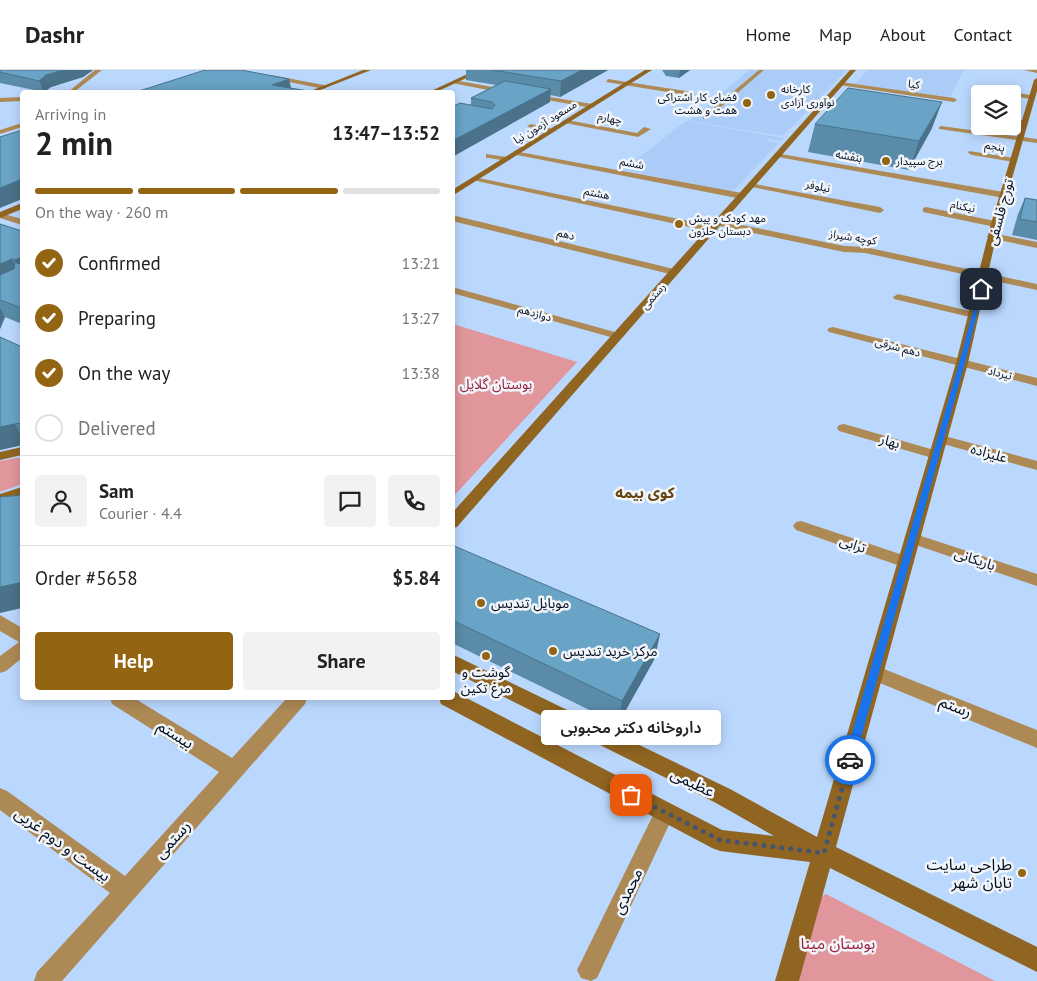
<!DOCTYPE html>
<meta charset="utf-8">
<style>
:root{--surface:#fff;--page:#f2f2f2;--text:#222;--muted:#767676;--line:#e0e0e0;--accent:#936412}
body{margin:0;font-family:"PT Sans","Noto Sans Arabic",sans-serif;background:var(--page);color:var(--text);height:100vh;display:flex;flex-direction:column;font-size:19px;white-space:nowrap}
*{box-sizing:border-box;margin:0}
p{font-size:16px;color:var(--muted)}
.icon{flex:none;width:28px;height:28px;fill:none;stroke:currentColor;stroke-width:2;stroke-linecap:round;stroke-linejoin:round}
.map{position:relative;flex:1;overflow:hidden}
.panel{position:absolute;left:20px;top:20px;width:435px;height:610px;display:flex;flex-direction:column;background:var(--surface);border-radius:5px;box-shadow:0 2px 12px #0003}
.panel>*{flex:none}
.controls{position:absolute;left:971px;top:15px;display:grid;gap:10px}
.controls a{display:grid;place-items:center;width:50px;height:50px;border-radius:5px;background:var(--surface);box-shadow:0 2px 12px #0003;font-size:25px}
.pin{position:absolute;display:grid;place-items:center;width:42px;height:42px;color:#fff;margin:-21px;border-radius:10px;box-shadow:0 2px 8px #0006}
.courier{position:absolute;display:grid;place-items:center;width:50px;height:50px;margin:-25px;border:4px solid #1a73e8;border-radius:50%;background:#fff;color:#222;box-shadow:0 1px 6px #0007}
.bubble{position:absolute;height:35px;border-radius:5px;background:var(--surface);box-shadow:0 2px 12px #0003;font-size:16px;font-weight:600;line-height:35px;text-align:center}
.headline em{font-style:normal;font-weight:600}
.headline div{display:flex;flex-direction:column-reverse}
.headline{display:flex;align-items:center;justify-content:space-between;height:85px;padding:0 15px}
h1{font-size:32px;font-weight:600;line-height:38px}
.bar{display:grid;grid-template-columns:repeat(4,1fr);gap:8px 5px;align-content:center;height:60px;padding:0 15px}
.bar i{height:6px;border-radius:4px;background:var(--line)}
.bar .active{background:var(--accent)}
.bar p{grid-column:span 4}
.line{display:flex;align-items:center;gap:12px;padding:0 15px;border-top:1px solid var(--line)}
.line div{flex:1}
.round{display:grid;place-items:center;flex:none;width:52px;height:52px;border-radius:5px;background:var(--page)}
ol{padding:0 15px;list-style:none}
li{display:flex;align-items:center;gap:15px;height:55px}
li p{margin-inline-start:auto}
li .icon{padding:5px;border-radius:50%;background:var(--accent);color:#fff;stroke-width:4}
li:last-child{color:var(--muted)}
li i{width:28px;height:28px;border:2px solid var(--line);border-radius:50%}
.primary-button{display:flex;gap:10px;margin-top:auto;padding:10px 15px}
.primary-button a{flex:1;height:58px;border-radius:5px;background:var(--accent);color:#fff;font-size:20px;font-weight:600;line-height:58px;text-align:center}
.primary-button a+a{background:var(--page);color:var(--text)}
header{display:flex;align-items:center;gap:30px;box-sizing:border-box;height:70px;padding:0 25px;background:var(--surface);border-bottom:1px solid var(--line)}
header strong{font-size:24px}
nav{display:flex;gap:28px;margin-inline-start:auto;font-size:18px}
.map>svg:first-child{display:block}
.built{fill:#abccf7}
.green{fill:#e0969b}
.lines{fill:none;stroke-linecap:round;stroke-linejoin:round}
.lane{fill:#ad8955;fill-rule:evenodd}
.street{fill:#ad8955;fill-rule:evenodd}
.secondary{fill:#906521;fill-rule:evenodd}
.wall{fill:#5a8ca9}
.shaded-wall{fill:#4a728a}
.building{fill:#69a3c5;stroke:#4a728a}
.route{fill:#1a73e8}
.done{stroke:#44556d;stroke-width:5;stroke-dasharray:0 9}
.poi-dot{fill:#936412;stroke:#f2f6fb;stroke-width:2}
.labels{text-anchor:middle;stroke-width:5;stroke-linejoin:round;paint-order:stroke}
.far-street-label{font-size:11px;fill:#040f1f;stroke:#f2f6fb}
.far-poi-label{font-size:11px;fill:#040f1f;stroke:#f2f6fb;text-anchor:start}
.street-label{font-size:14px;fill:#040f1f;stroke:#f2f6fb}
.park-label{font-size:14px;fill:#9a253c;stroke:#f2f6fb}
.poi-label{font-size:14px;fill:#040f1f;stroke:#f2f6fb;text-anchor:start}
.neighbourhood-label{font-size:15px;font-weight:bold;fill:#674611;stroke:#f2f6fb}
.near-street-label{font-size:16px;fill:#040f1f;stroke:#f2f6fb}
.near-poi-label{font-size:16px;fill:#040f1f;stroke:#f2f6fb;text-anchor:end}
.near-park-label{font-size:16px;fill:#9a253c;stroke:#f2f6fb}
</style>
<header>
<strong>Dashr</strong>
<nav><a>Home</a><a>Map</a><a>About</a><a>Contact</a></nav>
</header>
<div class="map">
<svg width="1037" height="911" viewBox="0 0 1037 911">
<rect width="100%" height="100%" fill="#bad8fe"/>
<!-- built -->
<g class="built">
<path d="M749,0H847L783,66L689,51Z"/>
<path d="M867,0H964L950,27L855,14Z"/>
<path d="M686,51L784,68L782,71L768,69L766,71L779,73L734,120L728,121L623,100Z"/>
</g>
<!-- green -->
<g class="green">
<path d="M453,254L577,292L453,427L452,254Z"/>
<path d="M16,388H22V414L0,422V391Z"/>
<path d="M826,824L995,911H787L809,834Z"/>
</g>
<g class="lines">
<!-- lane -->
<path class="lane" d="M759,0H764L707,49H703V47Z"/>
<!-- street -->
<g class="street">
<path d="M95,0H102L74,22H68Z"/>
<path d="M1024,0H1037V3Z"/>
<path d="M271,5L324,15L327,17L324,19L269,8Z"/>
<path d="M608,9L692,22L695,24L692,26L606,12Z"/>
<path d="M454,10L509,20L512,22L509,24L452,13Z"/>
<path d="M841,12L954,28L957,30L954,32L839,15Z"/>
<path d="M975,17L1031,25L1034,27L1031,29L1012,26V24L973,20V18Z"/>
<path d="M532,24L592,34L595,36L592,38L530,27V25Z"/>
<path d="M22,27V31L0,32V28Z"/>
<path d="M971,42L980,43V47L971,44Z"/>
<path d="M1012,48L1027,51L1028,52L1025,54L1012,52Z"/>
<path d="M567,50L637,63L644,57L651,59L638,67L565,53L564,52Z"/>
<path d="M22,53V57L0,64V60Z"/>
<path d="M531,54L557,60L553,62L529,57L527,56Z"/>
<path d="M941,56L1037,69V73L939,59V57Z"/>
<path d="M514,81L742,123L746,126L742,129L517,85L513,83Z"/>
<path d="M969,81L1014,88L1018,90L1014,92L972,85L968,83Z"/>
<path d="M775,83L1004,122L1008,125L1004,128L778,87L774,85Z"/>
<path d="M486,84L507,87L511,89L507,91L489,88H486Z"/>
<path d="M474,107L713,156L718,159L713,162L477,111L473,109Z"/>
<path d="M749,113L880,137L884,140L880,143L752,117L748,115Z"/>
<path d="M926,137L995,151L999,154L995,157L923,142V138Z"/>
<path d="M0,143L22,149V155L0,148Z"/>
<path d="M452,145L678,200L679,202L674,205L452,151Z"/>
<path d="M718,150L844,176L865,177L1037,214V220L865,183L844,182L715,155V151Z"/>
<path d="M992,163L1037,172V178L989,168L987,166Z"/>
<path d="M452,217L622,264L624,266L618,269L614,268L452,223Z"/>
<path d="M898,224L978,243L979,245L974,248L894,229L893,227Z"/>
<path d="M833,257L1037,308V316L829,262L827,260L829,258Z"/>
<path d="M844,354L941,382L943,385L941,388L936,389L839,361L837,358L839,355Z"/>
<path d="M941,365L1037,391V400L936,372L934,369L936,366Z"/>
<path d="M801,451L912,488L914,492L912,496L906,498L796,460L793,456L796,452Z"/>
<path d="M912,463L1037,504V516L907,472L904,468L907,464Z"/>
<path d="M0,545L22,558V588L6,601L0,603V586L19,572L0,561Z"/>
<path d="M874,595L1037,660V678L868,608L865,603L868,598Z"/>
<path d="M110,628H134L232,688L287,628H307L305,634L62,911H34L37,902L110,823L0,740V718L7,721L125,806L219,702L112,634Z"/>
<path d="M665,732L672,735L675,742L597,908L591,911L581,908L577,900L581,892L658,735Z"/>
</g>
<!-- secondary -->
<g class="secondary">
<path d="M363,0H371L315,22H308Z"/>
<path d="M476,0H484L436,22H429Z"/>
<path d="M645,0H652L452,126V120Z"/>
<path d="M850,0H856L457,457L452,458V443Z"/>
<path d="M1037,8V21L999,154L968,293L836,777L1037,877V902L830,798L799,911H775L810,792L720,781L712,778L441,634L439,628H452V622H455L722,760L774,766L716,733L452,601V585L458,587L730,719L817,767L956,293L991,154L1034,10Z"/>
<path d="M22,133V139L0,148V142Z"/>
<path d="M22,377V385L0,390V382Z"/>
<path d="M22,417V427L0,434V424Z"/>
</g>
</g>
<!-- wall -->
<g class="wall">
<path d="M0,0H93L83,7L51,17L44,22L0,13Z"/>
<path d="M466,0H608L560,27L550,25V32L452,87V37L471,35V28L496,15L466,10Z"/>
<path d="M662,0H690L679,8L666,6Z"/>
<path d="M815,54L932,58L909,100L808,82Z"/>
<path d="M1025,128L1037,130V170L1012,165L1018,144Z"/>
<path d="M0,154L22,161V254L5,247L0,259Z"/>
<path d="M0,267L22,277V375L0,380Z"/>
<path d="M452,475L655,588L618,654L452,573Z"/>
</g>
<!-- shaded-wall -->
<g class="shaded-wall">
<path d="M63,0H93L83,7L51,17L44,22L39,11L46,5Z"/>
<path d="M582,0H608L560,27L561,11Z"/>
<path d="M680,0H690L679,8Z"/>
<path d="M289,9L292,22L272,15Z"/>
<path d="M551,19L550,32L452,87V71Z"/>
<path d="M942,32L932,58L909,100L919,71Z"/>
<path d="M22,109V129L0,138V118Z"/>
<path d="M22,187V206L15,190Z"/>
<path d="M12,189L21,207L0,217V194Z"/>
<path d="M0,238L5,247L0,259Z"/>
<path d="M15,354L22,367V375L0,380V357Z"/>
<path d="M22,510V538L0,543V517Z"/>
<path d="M660,564L655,588L618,654L622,631Z"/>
</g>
<!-- building -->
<g class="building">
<path d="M0,0H63L46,5L39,11L0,2Z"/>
<path d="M205,0H241L289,9L272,15L314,22H136Z"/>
<path d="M492,0H582L561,11Z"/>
<path d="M505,11L551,19L452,71V37L460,33L492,39L495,35L492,32L471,28Z"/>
<path d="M848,18L942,32L919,71L815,54Z"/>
<path d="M22,60V109L0,118V67Z"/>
<path d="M1025,128L1037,130V152L1020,149Z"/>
<path d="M0,154L22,161V187L15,190L12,189L0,194Z"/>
<path d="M15,192L22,195V238L0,230V205L14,199Z"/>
<path d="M0,267L22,277V353L15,354L0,357Z"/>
<path d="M22,425V510L19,513L0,517V427Z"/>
<path d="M452,475L660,564L622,631L452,550Z"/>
</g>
<!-- route -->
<path class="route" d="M979,218L983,219L965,293L855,690L854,694L850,695L846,694L844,690L959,293Z"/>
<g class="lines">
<!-- done -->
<path class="done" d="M631,725L720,770L824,783L850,690"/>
</g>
<!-- markers -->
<g class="poi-dot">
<circle cx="771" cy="25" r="5"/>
<circle cx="747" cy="33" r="5"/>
<circle cx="886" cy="91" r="5"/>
<circle cx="679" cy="154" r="5"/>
<circle cx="481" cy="533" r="5"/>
<circle cx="553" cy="581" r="5"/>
<circle cx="486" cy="586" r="5"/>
<circle cx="1022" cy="803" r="5"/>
</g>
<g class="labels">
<!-- far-street labels -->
<g class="far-street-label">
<text transform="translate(914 14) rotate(8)" y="4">کیا</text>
<text transform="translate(610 48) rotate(11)" y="4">چهارم</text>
<text transform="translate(545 52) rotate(-32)" y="4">مسعود آزمون نیا</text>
<text transform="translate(995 76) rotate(10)" y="4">پنجم</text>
<text transform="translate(849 86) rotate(10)" y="4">بنفشه</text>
<text transform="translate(632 93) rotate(11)" y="4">ششم</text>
<text transform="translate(818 116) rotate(11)" y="4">نیلوفر</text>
<text transform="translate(597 123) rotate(12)" y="4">هشتم</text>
<text transform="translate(963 136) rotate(11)" y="4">نیکنام</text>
<text transform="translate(566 164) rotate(14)" y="4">دهم</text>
<text transform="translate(853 167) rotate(9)" y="4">کوچه شیراز</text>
<text transform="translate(653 226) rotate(-49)" y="4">رستمی</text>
<text transform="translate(535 243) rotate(16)" y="4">دوازدهم</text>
<text transform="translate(898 277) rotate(15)" y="4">دهم شرقی</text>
<text transform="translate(1000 303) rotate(14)" y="4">تیرداد</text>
</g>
<!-- far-poi labels -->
<g class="far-poi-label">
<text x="781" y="23">کارخانه<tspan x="781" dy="13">نوآوری آزادی</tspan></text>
<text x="737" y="31" text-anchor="end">فضای کار اشتراکی<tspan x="737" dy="13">هفت و هشت</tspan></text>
<text x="896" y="95">برج سپیدار</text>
<text x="689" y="152">مهد کودک و پیش<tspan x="689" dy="13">دبستان حلزون</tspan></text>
</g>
<!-- street labels -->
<g class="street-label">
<text transform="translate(1000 142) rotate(-75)" y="5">تورج فلسفی</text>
<text transform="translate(890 371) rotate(16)" y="5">بهار</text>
<text transform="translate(989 383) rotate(16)" y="5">علیزاده</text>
<text transform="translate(853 474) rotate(19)" y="5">ترابی</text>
<text transform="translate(975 489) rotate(19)" y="5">باریکانی</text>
</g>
<!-- park labels -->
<g class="park-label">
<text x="496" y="319">بوستان گلایل</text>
</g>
<!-- poi labels -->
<g class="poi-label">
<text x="491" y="538">موبایل تندیس</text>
<text x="563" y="586">مرکز خرید تندیس</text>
<text x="486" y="607" text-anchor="middle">گوشت و<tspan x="486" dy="16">مرغ تکین</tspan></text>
</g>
<!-- neighbourhood labels -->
<g class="neighbourhood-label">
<text x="645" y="428">کوی بیمه</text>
</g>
<!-- near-street labels -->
<g class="near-street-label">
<text transform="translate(956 636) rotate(22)" y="6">رستم</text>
<text transform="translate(176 664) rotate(32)" y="6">بیستم</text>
<text transform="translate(693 712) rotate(26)" y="6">عظیمی</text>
<text transform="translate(172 769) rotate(-48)" y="6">رستمی</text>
<text transform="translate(63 774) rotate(36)" y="6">بیست و دوم غربی</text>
<text transform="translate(627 821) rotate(-64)" y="6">محمدی</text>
</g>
<!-- near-poi labels -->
<g class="near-poi-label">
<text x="1012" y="800">طراحی سایت<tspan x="1012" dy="18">تابان شهر</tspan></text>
</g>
<!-- near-park labels -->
<g class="near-park-label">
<text x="838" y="879">بوستان مینا</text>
</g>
</g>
</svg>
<div class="controls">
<a><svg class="icon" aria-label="layers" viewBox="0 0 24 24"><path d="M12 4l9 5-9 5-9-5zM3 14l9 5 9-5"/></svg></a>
</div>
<div class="pin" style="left:631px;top:725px;background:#ea580c"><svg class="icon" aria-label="bag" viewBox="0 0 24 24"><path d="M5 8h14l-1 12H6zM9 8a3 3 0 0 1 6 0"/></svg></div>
<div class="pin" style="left:981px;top:219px;background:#1f2937"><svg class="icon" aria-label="home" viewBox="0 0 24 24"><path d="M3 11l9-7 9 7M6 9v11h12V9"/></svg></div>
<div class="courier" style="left:850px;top:690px"><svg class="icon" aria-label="car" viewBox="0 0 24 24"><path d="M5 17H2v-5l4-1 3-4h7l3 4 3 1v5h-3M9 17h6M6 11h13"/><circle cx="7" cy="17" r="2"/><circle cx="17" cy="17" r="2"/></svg></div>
<div class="bubble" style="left:541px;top:640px;width:180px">داروخانه دکتر محبوبی</div>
<section class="panel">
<div class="headline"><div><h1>2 min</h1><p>Arriving in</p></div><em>13:47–13:52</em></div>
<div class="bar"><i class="active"></i><i class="active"></i><i class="active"></i><i></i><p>On the way · 260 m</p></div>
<ol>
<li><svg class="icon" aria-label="check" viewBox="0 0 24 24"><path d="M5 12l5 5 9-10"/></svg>Confirmed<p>13:21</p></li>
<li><svg class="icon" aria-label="check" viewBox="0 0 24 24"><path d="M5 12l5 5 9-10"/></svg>Preparing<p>13:27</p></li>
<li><svg class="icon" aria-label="check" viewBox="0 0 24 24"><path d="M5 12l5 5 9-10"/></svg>On the way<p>13:38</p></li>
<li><i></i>Delivered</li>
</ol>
<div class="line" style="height:90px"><a class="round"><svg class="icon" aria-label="person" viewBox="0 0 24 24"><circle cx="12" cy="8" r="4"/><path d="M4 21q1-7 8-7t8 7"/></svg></a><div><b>Sam</b><p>Courier · 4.4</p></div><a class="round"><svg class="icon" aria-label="chat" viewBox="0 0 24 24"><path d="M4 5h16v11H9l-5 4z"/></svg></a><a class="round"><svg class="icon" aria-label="phone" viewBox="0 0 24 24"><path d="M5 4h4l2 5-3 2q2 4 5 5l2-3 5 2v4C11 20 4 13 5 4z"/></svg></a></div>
<div class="line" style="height:65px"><div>Order #5658</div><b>$5.84</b></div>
<div class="primary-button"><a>Help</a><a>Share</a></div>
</section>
</div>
